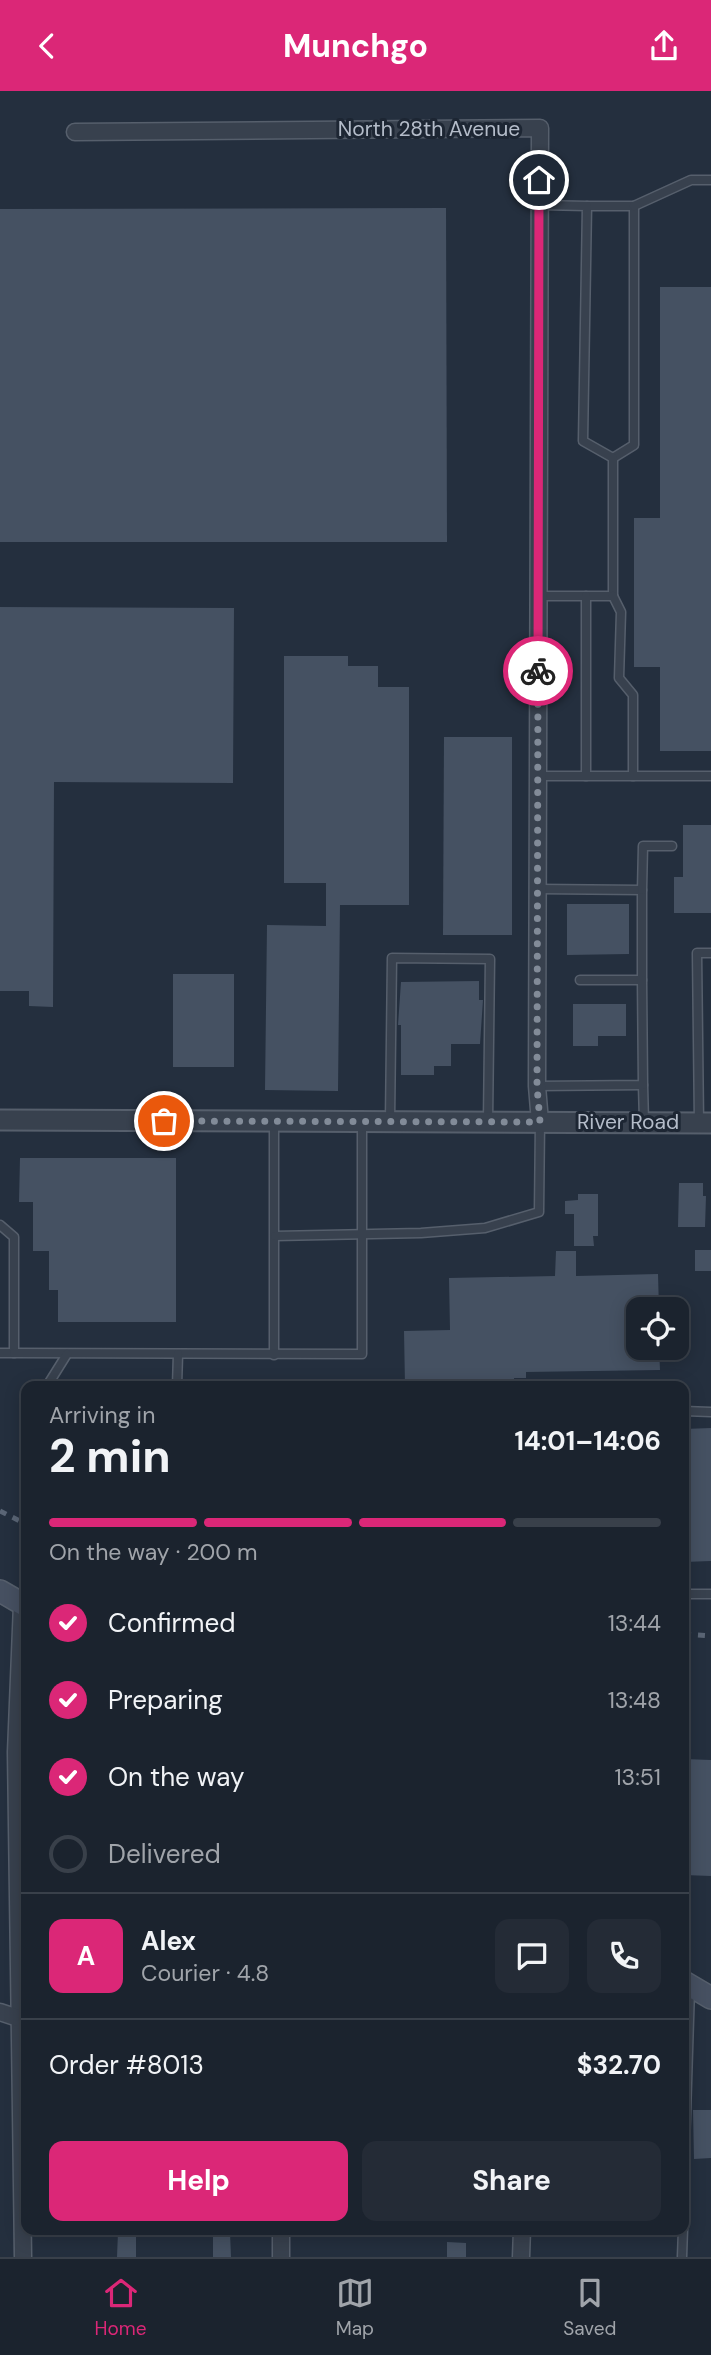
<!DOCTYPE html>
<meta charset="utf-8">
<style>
:root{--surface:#1b232e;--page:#242b36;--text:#f1f3f6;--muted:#a0a4aa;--line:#39404a;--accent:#db2777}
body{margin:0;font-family:"DM Sans",sans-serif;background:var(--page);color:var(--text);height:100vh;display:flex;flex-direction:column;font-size:26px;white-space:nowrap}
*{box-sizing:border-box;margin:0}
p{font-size:23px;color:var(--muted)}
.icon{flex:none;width:38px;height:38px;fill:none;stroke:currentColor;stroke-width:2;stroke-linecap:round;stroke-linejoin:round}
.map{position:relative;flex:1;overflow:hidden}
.drawer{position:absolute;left:21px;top:1290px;width:668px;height:854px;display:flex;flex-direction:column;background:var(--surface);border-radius:14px;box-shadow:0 4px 18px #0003,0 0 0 2px var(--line)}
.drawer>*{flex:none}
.controls{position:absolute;left:626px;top:1206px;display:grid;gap:14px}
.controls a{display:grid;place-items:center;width:63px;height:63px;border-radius:14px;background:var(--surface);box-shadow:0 4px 18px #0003,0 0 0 2px var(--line);font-size:35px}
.pin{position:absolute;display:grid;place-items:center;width:60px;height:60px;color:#fff;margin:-30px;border:4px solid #fff;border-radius:50%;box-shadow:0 2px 7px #0007}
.courier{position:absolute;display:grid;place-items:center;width:70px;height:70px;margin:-35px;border:5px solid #db2777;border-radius:50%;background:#fff;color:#222;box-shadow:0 2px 9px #0007}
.head em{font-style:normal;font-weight:700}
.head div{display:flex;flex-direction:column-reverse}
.head{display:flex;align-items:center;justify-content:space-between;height:119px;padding:0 28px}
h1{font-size:46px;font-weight:700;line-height:52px}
.bar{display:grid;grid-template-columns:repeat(4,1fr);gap:10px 7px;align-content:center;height:84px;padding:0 28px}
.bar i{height:9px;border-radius:5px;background:var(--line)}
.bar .on{background:var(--accent)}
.bar p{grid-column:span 4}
.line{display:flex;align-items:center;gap:18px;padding:0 28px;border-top:2px solid var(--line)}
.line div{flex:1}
.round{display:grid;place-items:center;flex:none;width:74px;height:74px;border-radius:14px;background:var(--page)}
ol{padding:0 28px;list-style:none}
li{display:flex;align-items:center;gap:21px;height:77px}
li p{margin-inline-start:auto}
li .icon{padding:7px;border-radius:50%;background:var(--accent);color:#fff;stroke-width:4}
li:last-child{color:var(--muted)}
li i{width:38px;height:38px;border:4px solid var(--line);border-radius:50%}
.cta{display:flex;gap:14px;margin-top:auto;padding:14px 28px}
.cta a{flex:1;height:80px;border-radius:14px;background:var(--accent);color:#fff;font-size:28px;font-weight:700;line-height:80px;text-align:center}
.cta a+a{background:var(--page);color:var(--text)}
header{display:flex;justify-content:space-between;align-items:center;height:91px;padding:0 28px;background:var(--accent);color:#fff;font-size:32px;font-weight:700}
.dock{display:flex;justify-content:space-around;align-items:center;height:98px;border-top:2px solid var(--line);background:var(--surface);font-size:19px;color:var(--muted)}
.dock a{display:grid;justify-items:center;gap:4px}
.dock .on{color:var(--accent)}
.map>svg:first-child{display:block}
.building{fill:#455162}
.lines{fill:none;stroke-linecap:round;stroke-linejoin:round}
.service-casing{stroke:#565f6c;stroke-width:11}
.minor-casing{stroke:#565f6c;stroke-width:19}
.tertiary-casing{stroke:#565f6c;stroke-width:23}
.secondary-casing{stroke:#565f6c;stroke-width:24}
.service{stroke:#38414e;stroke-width:8}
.minor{stroke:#38414e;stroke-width:16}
.tertiary{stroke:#38414e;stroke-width:19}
.secondary{stroke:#465061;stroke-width:21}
.rail{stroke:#5a6575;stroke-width:5;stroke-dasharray:7 7;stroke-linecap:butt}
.done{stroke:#828b98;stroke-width:7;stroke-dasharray:0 12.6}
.route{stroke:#db2777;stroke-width:9}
.labels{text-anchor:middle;stroke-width:6;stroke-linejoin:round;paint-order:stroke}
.street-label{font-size:21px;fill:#b4bcc9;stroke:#1d2633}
</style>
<header><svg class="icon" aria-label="back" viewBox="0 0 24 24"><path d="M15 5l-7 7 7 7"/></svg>Munchgo<svg class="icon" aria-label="share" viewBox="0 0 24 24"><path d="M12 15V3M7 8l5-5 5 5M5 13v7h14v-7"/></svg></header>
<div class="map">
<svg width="711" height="2166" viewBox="0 0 711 2166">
<rect width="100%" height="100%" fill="#242f3e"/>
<!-- building -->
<g class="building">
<path d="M446,117L447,451H0V118Z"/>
<path d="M660,196H711V660H660V576H634V427H660Z"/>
<path d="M0,516L234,517L233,692L54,691L53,916L29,915V900H0Z"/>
<path d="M284,565H348V575H378V596H409V814H340L338,1000L265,999L267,834L326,835V792H284Z"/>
<path d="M444,646H512V844H443Z"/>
<path d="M683,734H711V822H674V786H683Z"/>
<path d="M567,813H629V863L567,864Z"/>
<rect x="173" y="883" width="61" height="93"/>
<path d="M479,890V909H483L480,953H451V975H434V984H401V934H398L401,891Z"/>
<path d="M573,913H626V945H598V955H573Z"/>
<path d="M20,1067H176V1231H58V1199H49V1160H33V1111H19Z"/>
<path d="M679,1092H703V1105H706L705,1136H678Z"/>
<path d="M578,1103H598V1145H593L594,1155H574V1123H565V1110L578,1109Z"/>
<rect x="695" y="1159" width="16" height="21"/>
<path d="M556,1160H576V1185L658,1183L659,1218H639V1256H659L660,1279L526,1281V1287H514L515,1295H405L404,1240L450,1239L449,1187L555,1185Z"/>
<path d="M711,1337V1470L684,1471V1338Z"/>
<path d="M684,1668L711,1669V1785L684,1784Z"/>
<path d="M693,2019H711V2067L694,2068Z"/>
<path d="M118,2141H136V2166H117Z"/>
<path d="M213,2141H230L231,2166H213Z"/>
<path d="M447,2151L466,2152V2166H447Z"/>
</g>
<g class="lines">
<!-- service casing -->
<g class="service-casing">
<g id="service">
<path d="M587,115H634V354L613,367"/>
<path d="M634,115L691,89H711"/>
<path d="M538,505H613V367L583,350L587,115L540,114"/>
<path d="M586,505V685"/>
<path d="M613,505L621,521L619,587L633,604V685"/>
<path d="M538,685H711"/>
<path d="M538,798L642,799V889"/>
<path d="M642,799L643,755H672"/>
<path d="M643,994L644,1031"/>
<path d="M537,995L643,994L642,889H580"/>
<path d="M274,1030V1264"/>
<path d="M390,1030L392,867L490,868L488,1030"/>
<path d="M699,1032L697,862H711"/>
<path d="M0,1134L14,1146V1262H0"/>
<path d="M275,1145L421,1142L485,1137L539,1121L540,1031"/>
<path d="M14,1262L362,1263V1030"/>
<path d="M47,1295L67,1263"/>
<path d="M177,1295L178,1263"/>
<path d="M684,1320L711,1321"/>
<path d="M684,1503H711"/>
<path d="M684,2087L690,1897"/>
<path d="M682,2166L683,2138"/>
</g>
</g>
<!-- minor casing -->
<g class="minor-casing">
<g id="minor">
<path d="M75,41L540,37L537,995L540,1031"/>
<path d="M22,1513L16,1661L23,2166"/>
<path d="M0,1921L18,1927H26"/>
<path d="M281,2166V2138"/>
<path d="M521,2166L522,2138"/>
</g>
</g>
<!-- tertiary casing -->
<g class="tertiary-casing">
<path id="tertiary" d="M0,1029L711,1032"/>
</g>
<!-- secondary casing -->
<g class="secondary-casing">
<g id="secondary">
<path d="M0,1500L26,1515"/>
<path d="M684,1891L711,1907"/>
</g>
</g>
<!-- service -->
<use href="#service" class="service"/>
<!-- minor -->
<use href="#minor" class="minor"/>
<!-- tertiary -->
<use href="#tertiary" class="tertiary"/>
<!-- secondary -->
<use href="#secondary" class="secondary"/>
<!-- rail -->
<g class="rail">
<path d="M0,1420L26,1433"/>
<path d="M684,1543L711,1545"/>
</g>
</g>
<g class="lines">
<!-- done -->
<path class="done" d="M164,1030L540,1031L537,995L538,580"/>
<!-- route -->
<path class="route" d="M538,580L539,89"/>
</g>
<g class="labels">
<!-- street labels -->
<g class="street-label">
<text x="429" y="45">North 28th Avenue</text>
<text x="628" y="1038">River Road</text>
</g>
</g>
</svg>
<div class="controls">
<a><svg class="icon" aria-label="locate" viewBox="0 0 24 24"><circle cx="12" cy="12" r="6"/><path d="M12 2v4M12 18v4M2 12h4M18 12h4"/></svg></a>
</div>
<div class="pin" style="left:164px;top:1030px;background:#ea580c"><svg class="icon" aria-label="bag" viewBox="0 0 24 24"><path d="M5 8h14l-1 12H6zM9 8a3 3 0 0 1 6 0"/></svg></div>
<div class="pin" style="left:539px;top:89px;background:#1f2937"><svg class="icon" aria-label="home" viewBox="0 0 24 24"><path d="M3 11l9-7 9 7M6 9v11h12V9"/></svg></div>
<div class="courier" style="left:538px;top:580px"><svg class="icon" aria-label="bike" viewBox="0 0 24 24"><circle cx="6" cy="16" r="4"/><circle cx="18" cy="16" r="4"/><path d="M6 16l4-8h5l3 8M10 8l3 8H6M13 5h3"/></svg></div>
<section class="drawer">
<div class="head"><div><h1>2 min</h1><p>Arriving in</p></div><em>14:01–14:06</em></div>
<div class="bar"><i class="on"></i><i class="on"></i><i class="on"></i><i></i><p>On the way · 200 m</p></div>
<ol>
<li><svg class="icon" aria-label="check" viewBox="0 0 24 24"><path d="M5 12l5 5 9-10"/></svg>Confirmed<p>13:44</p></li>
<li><svg class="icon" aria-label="check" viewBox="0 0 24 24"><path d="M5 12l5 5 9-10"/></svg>Preparing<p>13:48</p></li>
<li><svg class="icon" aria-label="check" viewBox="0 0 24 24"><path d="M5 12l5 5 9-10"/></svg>On the way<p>13:51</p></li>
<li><i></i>Delivered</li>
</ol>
<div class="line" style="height:126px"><b class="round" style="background:var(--accent);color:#fff">A</b><div><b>Alex</b><p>Courier · 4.8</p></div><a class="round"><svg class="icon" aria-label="chat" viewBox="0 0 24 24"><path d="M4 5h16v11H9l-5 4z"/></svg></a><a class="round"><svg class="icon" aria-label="phone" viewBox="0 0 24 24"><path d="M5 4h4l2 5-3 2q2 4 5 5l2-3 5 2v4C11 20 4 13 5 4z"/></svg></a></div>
<div class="line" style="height:91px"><div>Order #8013</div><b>$32.70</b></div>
<div class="cta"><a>Help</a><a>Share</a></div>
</section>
</div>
<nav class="dock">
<a class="on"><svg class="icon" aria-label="home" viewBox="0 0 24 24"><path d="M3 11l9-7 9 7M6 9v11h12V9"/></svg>Home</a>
<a><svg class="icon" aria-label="map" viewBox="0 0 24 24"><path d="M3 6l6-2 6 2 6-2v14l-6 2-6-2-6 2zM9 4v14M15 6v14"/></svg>Map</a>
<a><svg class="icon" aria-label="saved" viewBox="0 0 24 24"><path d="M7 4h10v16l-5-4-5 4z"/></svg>Saved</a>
</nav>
